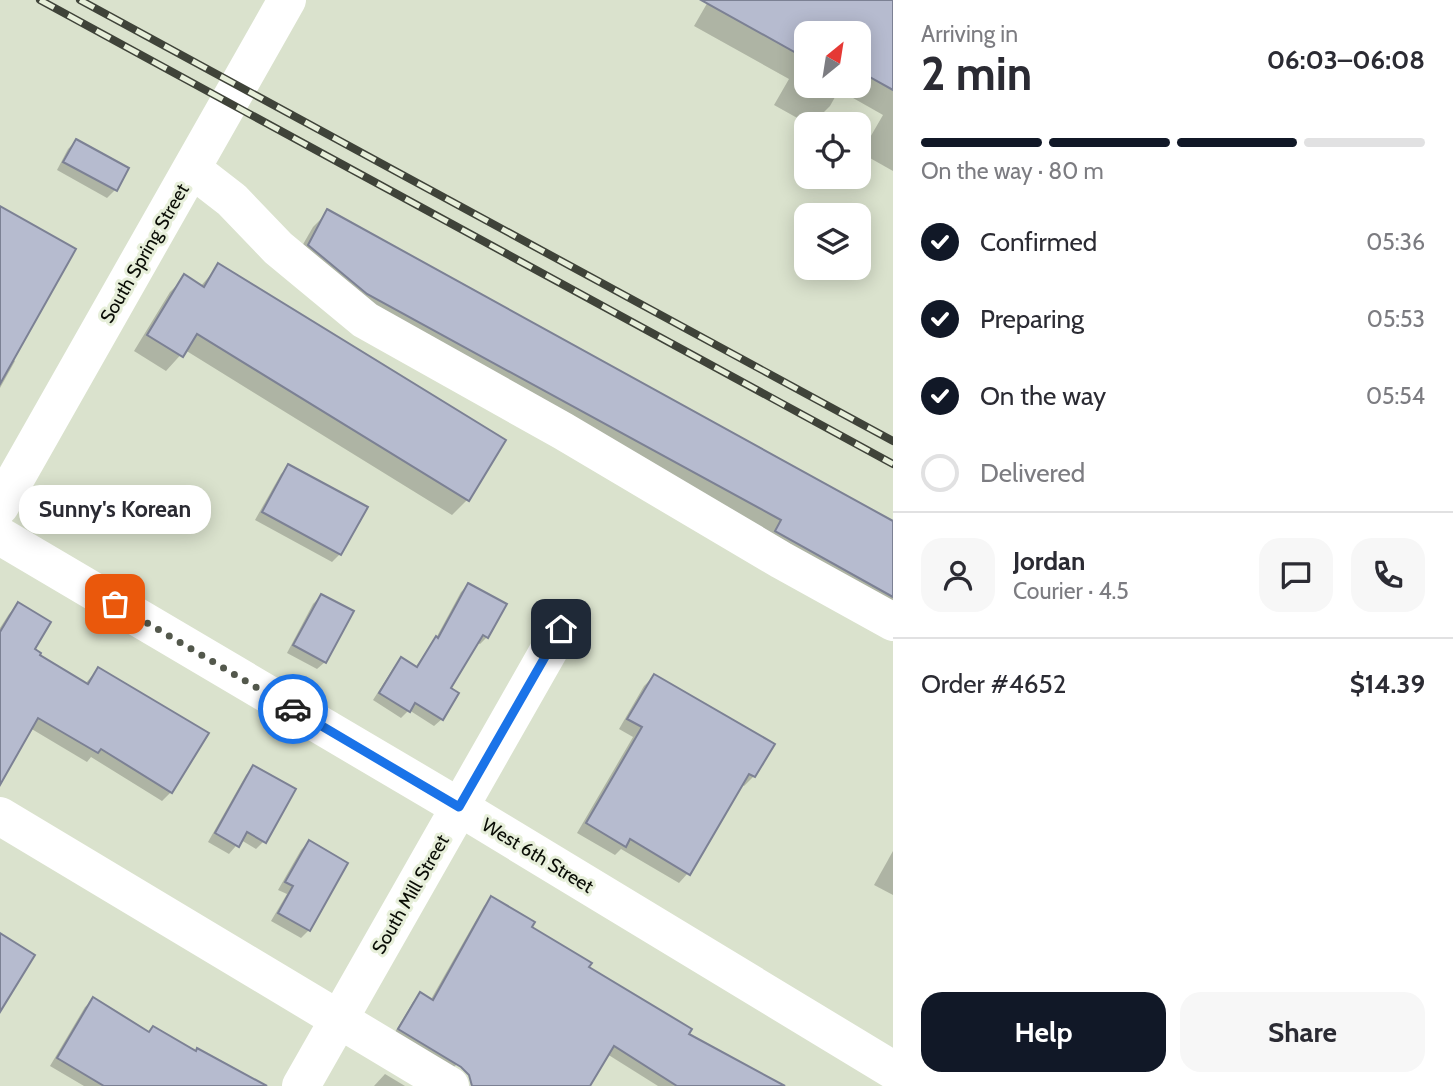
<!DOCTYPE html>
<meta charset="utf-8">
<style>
:root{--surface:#fff;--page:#f7f7f7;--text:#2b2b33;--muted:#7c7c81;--line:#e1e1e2;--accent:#111827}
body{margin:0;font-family:Cabin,sans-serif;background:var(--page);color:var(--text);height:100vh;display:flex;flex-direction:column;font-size:26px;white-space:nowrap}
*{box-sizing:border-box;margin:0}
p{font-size:23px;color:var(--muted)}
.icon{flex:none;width:38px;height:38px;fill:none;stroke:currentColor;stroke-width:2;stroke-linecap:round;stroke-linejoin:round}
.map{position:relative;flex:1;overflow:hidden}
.drawer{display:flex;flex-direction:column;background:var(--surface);width:560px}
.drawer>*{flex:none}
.needle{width:46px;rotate:30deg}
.tools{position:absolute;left:794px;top:21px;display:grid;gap:14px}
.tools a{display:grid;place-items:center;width:77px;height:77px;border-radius:14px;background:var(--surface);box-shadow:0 4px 18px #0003;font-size:35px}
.pin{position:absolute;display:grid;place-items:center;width:60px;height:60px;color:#fff;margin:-30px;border-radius:14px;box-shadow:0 4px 10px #0006}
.courier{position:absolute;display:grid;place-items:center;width:70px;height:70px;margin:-35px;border:5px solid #1a73e8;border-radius:50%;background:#fff;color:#222;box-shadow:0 2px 9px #0007}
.bubble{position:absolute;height:49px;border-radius:21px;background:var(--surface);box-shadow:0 4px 18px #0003;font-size:23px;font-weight:700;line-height:49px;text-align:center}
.overview em{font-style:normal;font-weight:700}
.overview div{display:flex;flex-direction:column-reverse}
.overview{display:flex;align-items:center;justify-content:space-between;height:119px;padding:0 28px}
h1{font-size:46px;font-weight:700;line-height:52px}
.bar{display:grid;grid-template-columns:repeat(4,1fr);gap:10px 7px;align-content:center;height:84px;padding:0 28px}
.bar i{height:9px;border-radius:5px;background:var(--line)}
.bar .current{background:var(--accent)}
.bar p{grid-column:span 4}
.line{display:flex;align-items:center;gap:18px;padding:0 28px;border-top:2px solid var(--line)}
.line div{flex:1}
.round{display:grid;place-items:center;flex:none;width:74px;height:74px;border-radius:21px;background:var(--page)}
ol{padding:0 28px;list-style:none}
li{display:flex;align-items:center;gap:21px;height:77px}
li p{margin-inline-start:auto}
li .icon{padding:7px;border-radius:50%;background:var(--accent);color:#fff;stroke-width:4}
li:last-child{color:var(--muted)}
li i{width:38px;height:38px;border:4px solid var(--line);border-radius:50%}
.cta{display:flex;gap:14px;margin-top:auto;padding:14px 28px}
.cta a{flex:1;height:80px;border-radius:21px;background:var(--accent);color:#fff;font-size:28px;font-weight:700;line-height:80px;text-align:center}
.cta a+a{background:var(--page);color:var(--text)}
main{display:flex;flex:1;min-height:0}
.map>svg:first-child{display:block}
.shadow{fill:#0003;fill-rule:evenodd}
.building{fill:#b6bbcf;stroke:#7c8194;stroke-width:2}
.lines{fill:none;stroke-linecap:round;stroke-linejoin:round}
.minor{stroke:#fff;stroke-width:38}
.rail-casing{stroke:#3f4339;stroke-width:8}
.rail{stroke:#e7efda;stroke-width:5;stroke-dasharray:16;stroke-linecap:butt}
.done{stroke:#53584c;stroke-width:7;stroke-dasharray:0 12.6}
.route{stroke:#1a73e8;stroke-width:9}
.labels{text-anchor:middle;stroke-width:6;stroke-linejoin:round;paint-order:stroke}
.street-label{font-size:19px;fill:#0a0d06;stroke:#e7efda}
</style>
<main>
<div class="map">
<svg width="893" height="1086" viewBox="0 0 893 1086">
<rect width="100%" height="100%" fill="#dae2cd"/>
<!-- shadow -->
<g class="shadow">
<path d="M709,0H893V171L861,153L883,115L839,90L830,106L812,124H808L774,105L789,79L694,26ZM807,33H859V86H807Z"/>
<path d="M76,141L115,190L107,198L57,170L68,149Z"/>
<path d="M0,208L12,359L15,361L0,388Z"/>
<path d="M328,212L893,523V622L294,260L313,227Z"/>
<path d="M219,265L504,440L467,500L452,515L185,350L166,371L134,351L170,292L185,277L200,287Z"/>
<path d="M289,466L340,554L332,562L255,520L281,474Z"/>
<path d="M468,585L487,637L480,644L476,642L448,689L442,719L434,726L409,710L401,718L373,700L394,667L401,660L415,668L435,640L461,592Z"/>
<path d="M321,596L325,662L317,669L287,653L313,604Z"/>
<path d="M18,604L32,649L38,655L85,684L98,669L171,792L162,801L91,757L87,762L30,728L0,781V628L9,614Z"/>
<path d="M654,676L772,745L754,776L744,786L741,784L688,873L679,883L621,849L615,855L577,833L633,737L619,729L644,686Z"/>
<path d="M254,767L264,841L256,849L241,840L229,854L208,842L246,775Z"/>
<path d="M309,842V930L301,938L271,921L287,894L278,890L301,850Z"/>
<path d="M893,851V895L874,885Z"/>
<path d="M491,899L686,1035L781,1086H658L607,1054L588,1086H508L457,1064L449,1072L392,1037L413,1002L420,995L430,1001L484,906Z"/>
<path d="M93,1000L148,1033L153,1028L224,1086H84L50,1066L85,1007Z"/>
<path d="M385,1074L405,1086H374Z"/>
</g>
<!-- building -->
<g class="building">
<path d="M701,0H893V90L859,71V33H807V59Z"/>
<path d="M76,139L129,168L117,191L63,162Z"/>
<path d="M0,206L76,249L0,384Z"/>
<path d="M327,209L893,521V597L775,531L781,520L367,294L308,245Z"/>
<path d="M218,263L506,440L469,501L197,334L183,357L147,335L184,274L204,287Z"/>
<path d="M288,464L368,507L341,555L262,512Z"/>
<path d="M468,583L507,604L488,638L483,635L451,688L459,693L443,720L415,703L410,712L379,693L401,657L417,667L436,636L438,638Z"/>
<path d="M321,594L354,611L326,663L293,645Z"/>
<path d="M18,602L51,622L35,649L41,653L40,655L88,684L98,667L209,733L172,793L101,749L98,753L38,718L0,785V632Z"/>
<path d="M654,674L775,744L755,777L749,774L690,875L630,839L626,847L586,823L642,727L627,719Z"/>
<path d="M253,765L296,789L266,843L247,832L239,847L215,833Z"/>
<path d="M309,840L348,863L310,931L278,913L293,886L285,882Z"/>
<path d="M491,896L535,922L532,927L592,963L589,967L692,1029L689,1034L785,1086H677L614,1046L590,1086H472L469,1075L461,1067L398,1029L420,992L433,1000Z"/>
<path d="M0,933L35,955L0,1012Z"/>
<path d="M93,997L149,1032L153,1026L196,1051L197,1048L267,1086H104L57,1058Z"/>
</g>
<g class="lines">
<!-- minor -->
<g class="minor">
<path d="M192,169L232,200L278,248L365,320L563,431L781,560L893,622"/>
<path d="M0,506L287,0"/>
<path d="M0,536L459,807L893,1070"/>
<path d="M0,816L450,1086"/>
<path d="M301,1086L561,629"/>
</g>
<!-- rail casing -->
<g class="rail-casing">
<g id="rail">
<path d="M40,0L893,464"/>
<path d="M80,0L893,441"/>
</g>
</g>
<!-- rail -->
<use href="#rail" class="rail"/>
</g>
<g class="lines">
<!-- done -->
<path class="done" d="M115,604L293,709"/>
<!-- route -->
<path class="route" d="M293,709L459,807L561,629"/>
</g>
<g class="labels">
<!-- street labels -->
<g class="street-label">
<text transform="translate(144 253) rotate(-60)" y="7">South Spring Street</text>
<text transform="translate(538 855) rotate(31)" y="7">West 6th Street</text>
<text transform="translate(410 894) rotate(-60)" y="7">South Mill Street</text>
</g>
</g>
</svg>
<div class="tools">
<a><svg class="needle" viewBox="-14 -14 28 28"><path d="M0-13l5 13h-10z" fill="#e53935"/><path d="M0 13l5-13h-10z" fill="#7c7c81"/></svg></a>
<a><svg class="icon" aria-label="locate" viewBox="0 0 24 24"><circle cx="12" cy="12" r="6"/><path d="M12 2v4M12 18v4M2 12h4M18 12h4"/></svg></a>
<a><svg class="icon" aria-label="layers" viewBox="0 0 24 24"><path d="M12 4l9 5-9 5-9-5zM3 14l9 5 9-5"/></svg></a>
</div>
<div class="pin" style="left:115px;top:604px;background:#ea580c"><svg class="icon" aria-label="bag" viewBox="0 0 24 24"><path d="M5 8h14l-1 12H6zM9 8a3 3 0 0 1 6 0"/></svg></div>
<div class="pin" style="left:561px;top:629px;background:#1f2937"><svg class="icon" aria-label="home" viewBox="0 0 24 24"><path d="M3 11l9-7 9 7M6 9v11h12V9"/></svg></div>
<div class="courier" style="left:293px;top:709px"><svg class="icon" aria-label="car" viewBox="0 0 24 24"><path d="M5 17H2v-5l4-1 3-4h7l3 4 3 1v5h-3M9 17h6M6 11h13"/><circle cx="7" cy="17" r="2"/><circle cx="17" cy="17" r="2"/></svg></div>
<div class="bubble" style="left:19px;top:485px;width:192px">Sunny's Korean</div>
</div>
<section class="drawer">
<div class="overview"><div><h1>2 min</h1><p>Arriving in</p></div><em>06:03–06:08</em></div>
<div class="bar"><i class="current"></i><i class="current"></i><i class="current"></i><i></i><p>On the way · 80 m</p></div>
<ol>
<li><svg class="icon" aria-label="check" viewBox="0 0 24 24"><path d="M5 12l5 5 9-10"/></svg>Confirmed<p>05:36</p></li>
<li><svg class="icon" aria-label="check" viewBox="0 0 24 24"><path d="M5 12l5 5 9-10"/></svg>Preparing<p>05:53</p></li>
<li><svg class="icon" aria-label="check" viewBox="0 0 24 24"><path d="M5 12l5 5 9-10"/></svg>On the way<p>05:54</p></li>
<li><i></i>Delivered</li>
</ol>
<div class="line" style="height:126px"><a class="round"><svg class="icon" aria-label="person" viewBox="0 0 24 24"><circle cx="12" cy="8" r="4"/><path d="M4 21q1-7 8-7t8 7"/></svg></a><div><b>Jordan</b><p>Courier · 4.5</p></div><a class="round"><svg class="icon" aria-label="chat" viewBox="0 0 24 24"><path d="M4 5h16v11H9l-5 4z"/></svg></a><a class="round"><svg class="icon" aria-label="phone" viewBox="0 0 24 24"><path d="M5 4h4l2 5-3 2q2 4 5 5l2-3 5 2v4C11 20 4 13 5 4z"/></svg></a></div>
<div class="line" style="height:91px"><div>Order #4652</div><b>$14.39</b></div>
<div class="cta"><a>Help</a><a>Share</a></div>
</section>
</main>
